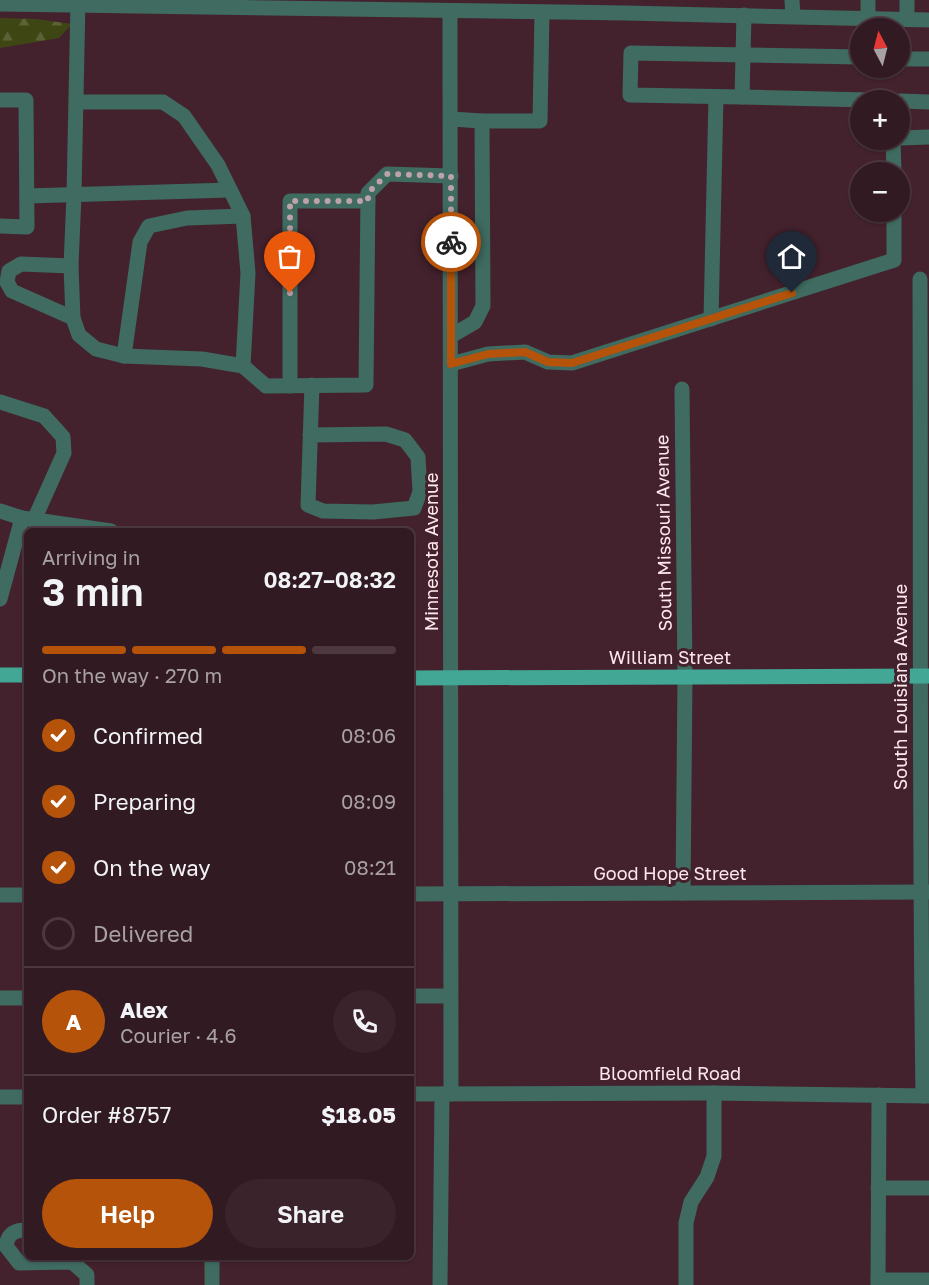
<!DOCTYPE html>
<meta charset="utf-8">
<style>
:root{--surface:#321a22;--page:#3a232a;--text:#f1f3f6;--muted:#a8a1a5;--line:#4d3840;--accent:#b45309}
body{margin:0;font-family:"Golos Text",sans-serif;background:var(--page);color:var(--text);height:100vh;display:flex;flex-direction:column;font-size:22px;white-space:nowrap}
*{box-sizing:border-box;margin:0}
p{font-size:20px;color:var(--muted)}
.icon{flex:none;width:33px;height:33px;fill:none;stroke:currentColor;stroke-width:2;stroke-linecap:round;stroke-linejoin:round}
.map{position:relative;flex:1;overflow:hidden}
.sheet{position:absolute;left:24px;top:528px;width:390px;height:732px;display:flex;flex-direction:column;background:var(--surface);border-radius:9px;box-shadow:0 2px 4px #0004,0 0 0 2px var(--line)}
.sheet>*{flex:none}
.needle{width:39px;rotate:353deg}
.buttons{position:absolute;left:850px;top:18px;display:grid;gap:12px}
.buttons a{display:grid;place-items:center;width:60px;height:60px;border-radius:50%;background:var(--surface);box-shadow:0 2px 4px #0004,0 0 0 2px var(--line);font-size:30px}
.pin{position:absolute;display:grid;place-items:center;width:51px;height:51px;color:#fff;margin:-62px -26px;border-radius:50% 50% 50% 0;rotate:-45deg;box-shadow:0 0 6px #0007}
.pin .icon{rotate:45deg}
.courier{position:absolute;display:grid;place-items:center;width:60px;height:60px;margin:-30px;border:4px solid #b45309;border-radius:50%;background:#fff;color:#222;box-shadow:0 2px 8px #0007}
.overview em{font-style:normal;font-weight:600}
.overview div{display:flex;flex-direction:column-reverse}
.overview{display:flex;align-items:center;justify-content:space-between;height:102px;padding:0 18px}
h1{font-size:39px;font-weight:600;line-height:45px}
.bar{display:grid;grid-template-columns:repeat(4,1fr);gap:9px 6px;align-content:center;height:72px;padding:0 18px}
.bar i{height:8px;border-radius:4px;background:var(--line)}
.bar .current{background:var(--accent)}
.bar p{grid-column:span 4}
.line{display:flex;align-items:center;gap:15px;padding:0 18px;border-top:2px solid var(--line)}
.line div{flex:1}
.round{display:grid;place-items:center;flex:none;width:63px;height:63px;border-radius:32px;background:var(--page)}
ol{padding:0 18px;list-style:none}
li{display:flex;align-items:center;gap:18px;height:66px}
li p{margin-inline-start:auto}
li .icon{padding:6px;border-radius:50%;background:var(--accent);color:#fff;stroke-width:4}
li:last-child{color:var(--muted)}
li i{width:33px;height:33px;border:3px solid var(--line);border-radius:50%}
.button{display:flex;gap:12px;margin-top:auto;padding:12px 18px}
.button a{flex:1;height:69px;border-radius:36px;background:var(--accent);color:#fff;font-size:24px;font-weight:600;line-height:69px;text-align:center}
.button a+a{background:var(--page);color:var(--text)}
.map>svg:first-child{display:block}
.forest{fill:url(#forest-firs)}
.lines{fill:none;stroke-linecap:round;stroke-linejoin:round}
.minor{stroke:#3f6b61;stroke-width:15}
.major{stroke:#42a794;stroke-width:15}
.done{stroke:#bda2aa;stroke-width:6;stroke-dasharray:0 10.8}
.route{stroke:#b45309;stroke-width:8}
.labels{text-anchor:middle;stroke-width:6;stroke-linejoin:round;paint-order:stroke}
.street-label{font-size:18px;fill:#ffe7ee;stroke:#43222d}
</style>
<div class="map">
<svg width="929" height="1285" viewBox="0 0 929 1285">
<defs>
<pattern id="forest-firs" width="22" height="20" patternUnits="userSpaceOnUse" patternTransform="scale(1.5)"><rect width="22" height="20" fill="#3e4714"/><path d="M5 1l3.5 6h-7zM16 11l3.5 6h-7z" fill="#5b6236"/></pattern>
</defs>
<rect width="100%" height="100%" fill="#43222d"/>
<!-- forest -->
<path class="forest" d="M0,18L36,19L72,24L59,38L0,48Z"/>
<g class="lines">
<!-- minor -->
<g class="minor">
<path d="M792,0L793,16"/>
<path d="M0,4L626,13L929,20"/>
<path d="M450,11L451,1094"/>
<path d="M744,15L742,97L868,100"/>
<path d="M868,19V0"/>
<path d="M907,19V0"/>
<path d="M900,59H929"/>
<path d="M742,97L630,95L631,53L861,57"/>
<path d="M0,100H26L27,227L0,226"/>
<path d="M900,101L929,102"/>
<path d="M76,102H163L184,116L218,165L243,216L248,273L243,366L202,359L124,356L96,349L79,335L73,318L71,266L74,195L78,0"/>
<path d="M451,119L482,121L483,306L475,322L451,336"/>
<path d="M482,121H540L542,12"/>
<path d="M900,138L929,137"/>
<path d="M893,140L894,172"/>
<path d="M27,196L230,190"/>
<path d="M71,266L21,264L9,271L7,282L12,291L73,318"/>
<path d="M920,279C921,551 919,823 923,1096"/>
<path d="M711,319L716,97"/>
<path d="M124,356L140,242L149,226L187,218L243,216"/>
<path d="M451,364L488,354L525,352L548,362L572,363L894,260V212"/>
<path d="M243,366L266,386L366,385L368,193L387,174L451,176"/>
<path d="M290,386V201H368"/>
<path d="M682,389L685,677L683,893"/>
<path d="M0,402L44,416L63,437L64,453L34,520"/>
<path d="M310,435L386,434L405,440L418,457L420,492L414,508L373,512L323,511L308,505L312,385"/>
<path d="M0,511L22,518L111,531"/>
<path d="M0,599L22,518"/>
<path d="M411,894L929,892"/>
<path d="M0,895H27"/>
<path d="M411,996H450"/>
<path d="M0,998H27"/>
<path d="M411,1094L714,1093L929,1096"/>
<path d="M0,1097H27"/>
<path d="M878,1188H929"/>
<path d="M6,1246L19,1263L72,1262L87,1275V1285"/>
<path d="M6,1246C8,1233 15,1230 27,1230"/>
<path d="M212,1257V1285"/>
<path d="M878,1280H929"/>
<path d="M440,1285L442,1094"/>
<path d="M686,1285V1223L691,1202L707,1177L714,1156V1093"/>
<path d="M878,1285L879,1095"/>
</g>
<!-- major -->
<g class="major">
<path d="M0,675H27"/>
<path d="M411,678L929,676"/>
</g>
</g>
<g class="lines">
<!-- done -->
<path class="done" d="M290,293V201H368V193L387,174L451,176V242"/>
<!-- route -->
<path class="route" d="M451,242V364L488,354L525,352L548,362L572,363L792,293"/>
</g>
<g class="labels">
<!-- street labels -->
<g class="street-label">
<text transform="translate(664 533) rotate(-91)" y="6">South Missouri Avenue</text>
<text transform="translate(432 552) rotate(-90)" y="6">Minnesota Avenue</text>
<text x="670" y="664">William Street</text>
<text transform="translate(901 687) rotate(-90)" y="6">South Louisiana Avenue</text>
<text x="670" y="880">Good Hope Street</text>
<text x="670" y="1080">Bloomfield Road</text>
</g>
</g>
</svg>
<div class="buttons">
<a><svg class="needle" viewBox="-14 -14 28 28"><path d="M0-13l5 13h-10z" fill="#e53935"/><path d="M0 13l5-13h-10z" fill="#a8a1a5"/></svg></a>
<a>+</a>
<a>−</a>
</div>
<div class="pin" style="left:290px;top:293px;background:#ea580c"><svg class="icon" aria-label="bag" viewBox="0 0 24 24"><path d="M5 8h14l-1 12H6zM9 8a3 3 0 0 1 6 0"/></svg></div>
<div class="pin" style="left:792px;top:293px;background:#1f2937"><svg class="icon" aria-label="home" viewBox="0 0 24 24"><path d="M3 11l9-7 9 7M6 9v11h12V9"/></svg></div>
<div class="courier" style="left:451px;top:242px"><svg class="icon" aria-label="bike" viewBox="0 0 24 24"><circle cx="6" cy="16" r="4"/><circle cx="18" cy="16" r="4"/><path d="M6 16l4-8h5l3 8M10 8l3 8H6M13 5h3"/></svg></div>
<section class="sheet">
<div class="overview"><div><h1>3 min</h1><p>Arriving in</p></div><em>08:27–08:32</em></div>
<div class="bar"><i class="current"></i><i class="current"></i><i class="current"></i><i></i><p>On the way · 270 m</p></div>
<ol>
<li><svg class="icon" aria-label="check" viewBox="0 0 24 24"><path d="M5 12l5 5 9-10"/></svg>Confirmed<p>08:06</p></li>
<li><svg class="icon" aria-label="check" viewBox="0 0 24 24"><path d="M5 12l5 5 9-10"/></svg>Preparing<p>08:09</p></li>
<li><svg class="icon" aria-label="check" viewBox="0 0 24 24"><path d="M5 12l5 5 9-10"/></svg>On the way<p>08:21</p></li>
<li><i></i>Delivered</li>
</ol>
<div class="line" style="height:108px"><b class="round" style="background:var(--accent);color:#fff">A</b><div><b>Alex</b><p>Courier · 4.6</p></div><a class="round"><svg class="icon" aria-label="phone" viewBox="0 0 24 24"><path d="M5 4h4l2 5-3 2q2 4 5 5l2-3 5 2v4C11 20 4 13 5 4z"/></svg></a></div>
<div class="line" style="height:78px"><div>Order #8757</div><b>$18.05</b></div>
<div class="button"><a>Help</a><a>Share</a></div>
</section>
</div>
